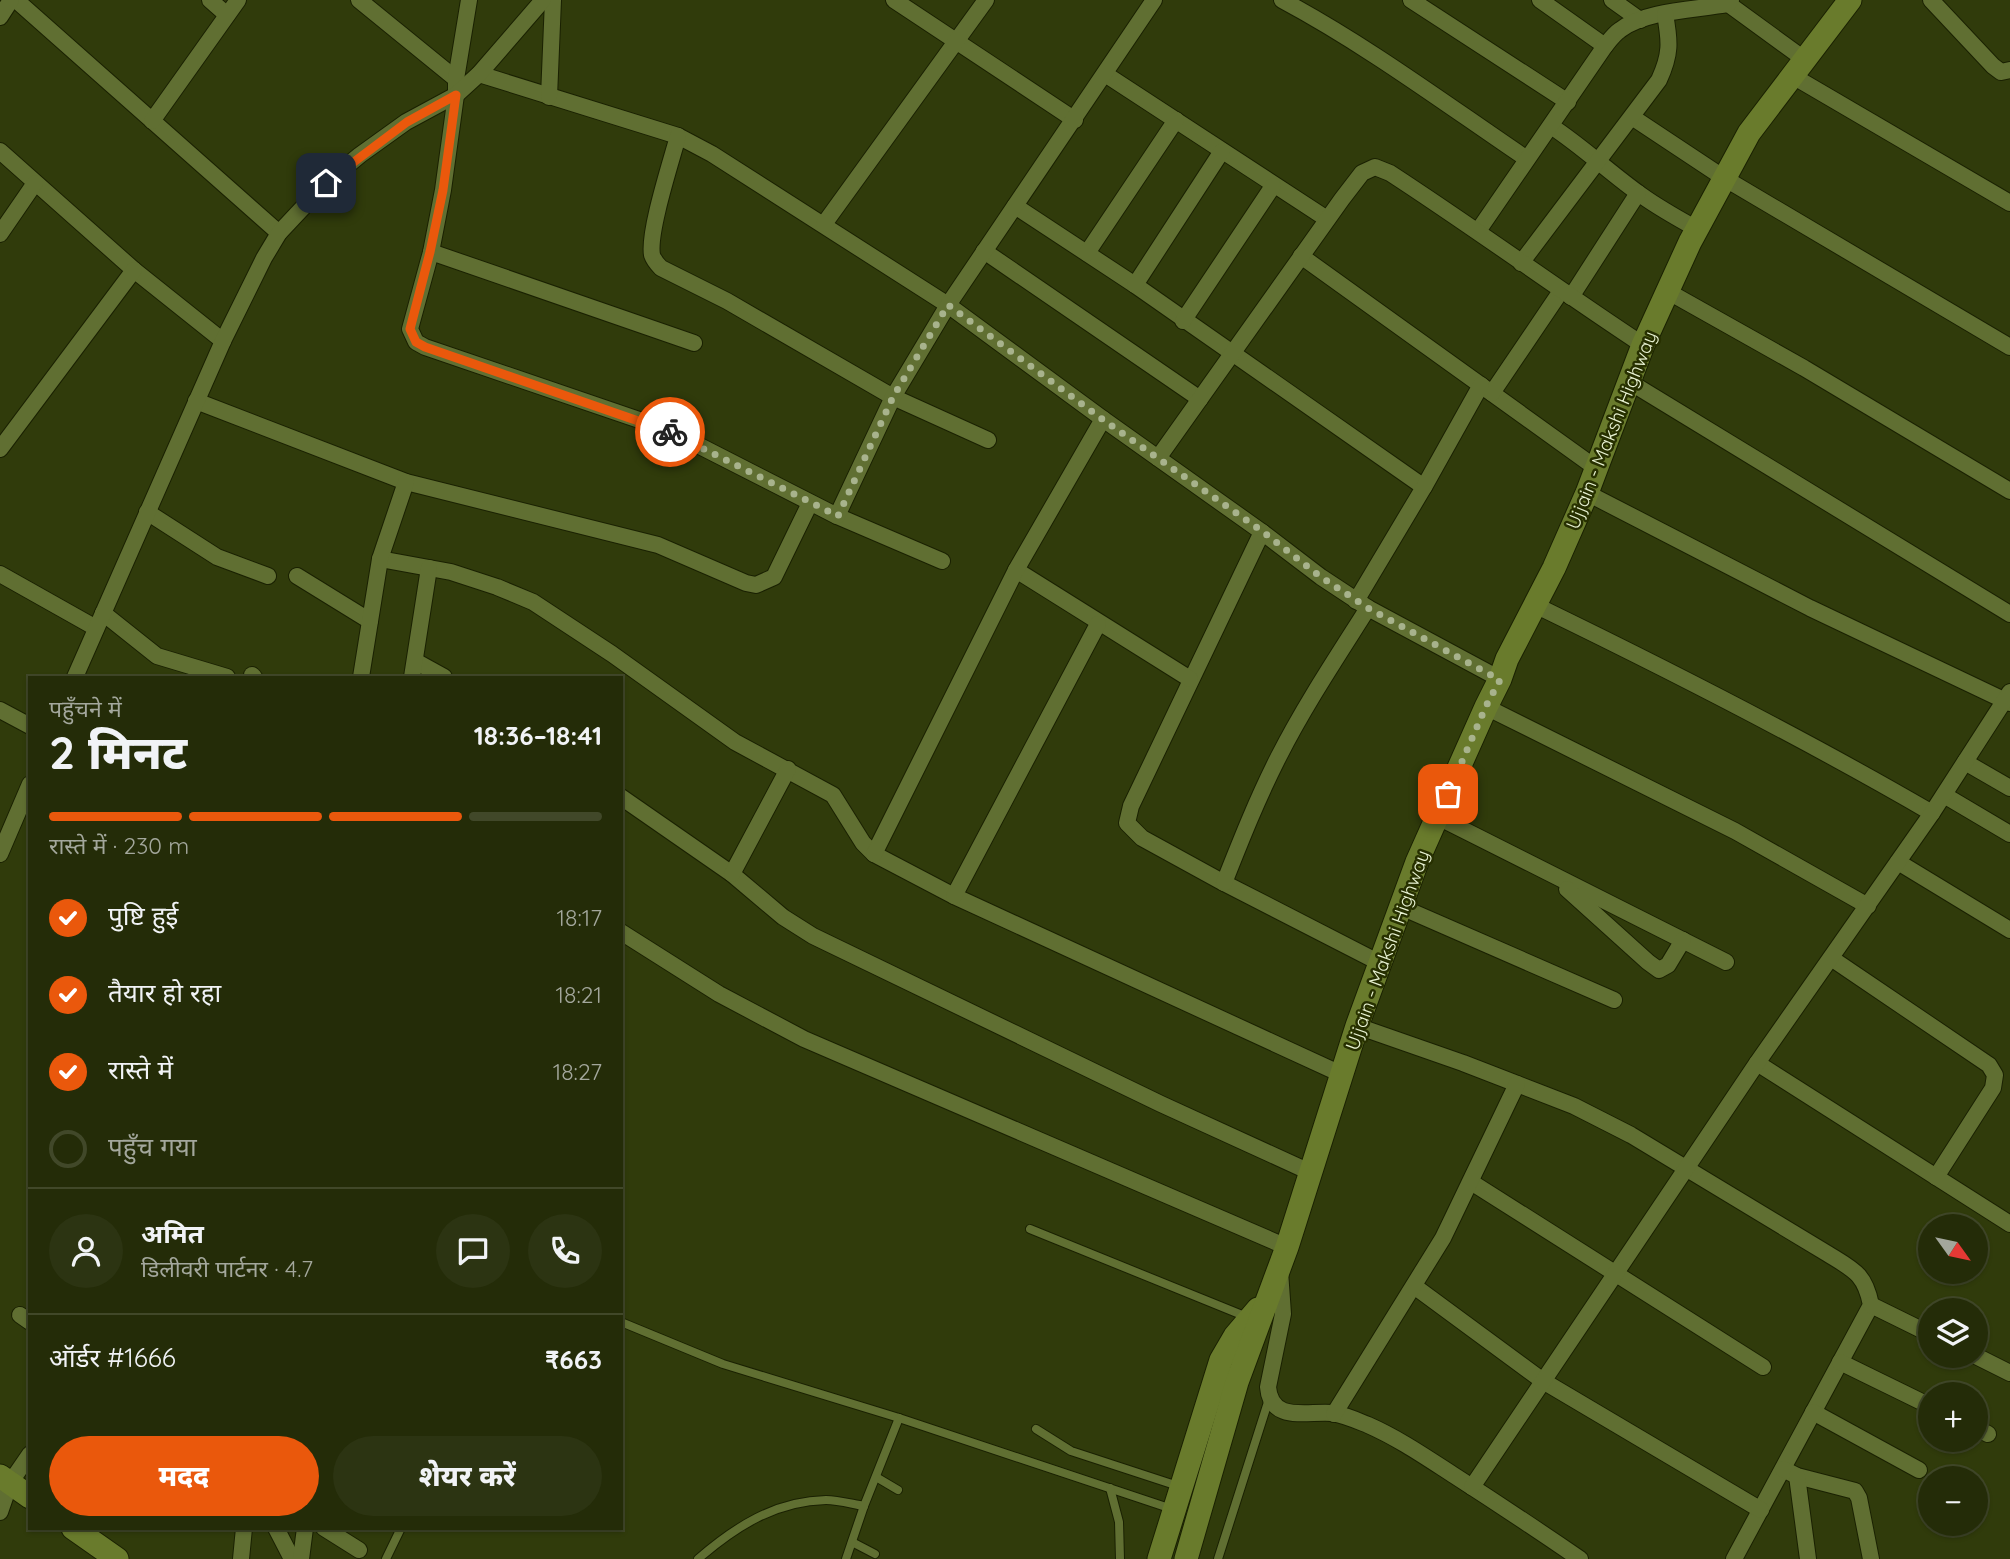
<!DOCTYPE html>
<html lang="hi">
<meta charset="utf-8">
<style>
:root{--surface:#242c08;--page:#2c3412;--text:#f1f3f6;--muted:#a3a79c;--line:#414829;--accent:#ea580c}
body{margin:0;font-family:Quicksand,"Noto Sans Devanagari",sans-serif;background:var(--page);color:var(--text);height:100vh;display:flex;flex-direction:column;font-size:26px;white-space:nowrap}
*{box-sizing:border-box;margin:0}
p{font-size:23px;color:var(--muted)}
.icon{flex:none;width:38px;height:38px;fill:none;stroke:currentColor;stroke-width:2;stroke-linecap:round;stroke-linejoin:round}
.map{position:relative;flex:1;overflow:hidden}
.side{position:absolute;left:28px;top:676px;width:595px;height:854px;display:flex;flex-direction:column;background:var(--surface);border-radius:0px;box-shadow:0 2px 5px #0004,0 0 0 2px var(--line)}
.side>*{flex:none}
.needle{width:46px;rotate:123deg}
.tools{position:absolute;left:1918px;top:1214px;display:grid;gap:14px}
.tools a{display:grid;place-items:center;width:70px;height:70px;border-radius:50%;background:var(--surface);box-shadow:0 2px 5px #0004,0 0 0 2px var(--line);font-size:35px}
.pin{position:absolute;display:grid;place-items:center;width:60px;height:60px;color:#fff;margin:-30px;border-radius:14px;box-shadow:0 4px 10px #0006}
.courier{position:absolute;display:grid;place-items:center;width:70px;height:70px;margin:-35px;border:5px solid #ea580c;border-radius:50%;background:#fff;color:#222;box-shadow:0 2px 9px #0007}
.headline em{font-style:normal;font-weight:800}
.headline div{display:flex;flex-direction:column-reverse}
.headline{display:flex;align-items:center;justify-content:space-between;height:119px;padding:0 21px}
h1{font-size:46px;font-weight:800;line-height:52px}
.bar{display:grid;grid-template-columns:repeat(4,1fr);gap:10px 7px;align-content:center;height:84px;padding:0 21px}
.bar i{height:9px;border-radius:5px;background:var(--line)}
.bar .on{background:var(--accent)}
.bar p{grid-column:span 4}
.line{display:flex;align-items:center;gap:18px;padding:0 21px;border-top:2px solid var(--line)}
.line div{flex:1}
.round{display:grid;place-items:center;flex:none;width:74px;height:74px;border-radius:37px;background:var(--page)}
ol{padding:0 21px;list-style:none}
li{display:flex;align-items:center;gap:21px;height:77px}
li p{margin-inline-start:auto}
li .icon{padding:7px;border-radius:50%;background:var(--accent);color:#fff;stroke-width:4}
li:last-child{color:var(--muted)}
li i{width:38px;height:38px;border:4px solid var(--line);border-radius:50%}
.button{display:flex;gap:14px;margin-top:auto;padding:14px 21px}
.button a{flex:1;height:80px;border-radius:42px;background:var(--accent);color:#fff;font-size:28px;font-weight:800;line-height:80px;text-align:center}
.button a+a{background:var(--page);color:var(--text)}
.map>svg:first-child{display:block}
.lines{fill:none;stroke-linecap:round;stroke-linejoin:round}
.lane-casing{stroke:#1a2102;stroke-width:10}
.street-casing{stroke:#1a2102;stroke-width:18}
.secondary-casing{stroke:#1a2102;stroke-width:25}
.lane{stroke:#606f32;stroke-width:8}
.street{stroke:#606f32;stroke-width:16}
.secondary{stroke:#697b2c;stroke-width:23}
.done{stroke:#a8b38d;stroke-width:7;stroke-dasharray:0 12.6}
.route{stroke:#ea580c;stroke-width:9}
.labels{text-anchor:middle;stroke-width:5;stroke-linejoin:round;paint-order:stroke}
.street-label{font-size:19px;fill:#e9f3d3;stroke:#273000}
</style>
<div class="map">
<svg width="2010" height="1559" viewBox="0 0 2010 1559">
<rect width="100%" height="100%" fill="#303b0b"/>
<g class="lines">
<!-- lane casing -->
<g class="lane-casing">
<g id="lane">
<path d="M1030,1229L1247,1317"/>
<path d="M621,1322L723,1364L899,1418L1172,1509"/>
<path d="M1036,1429L1071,1451L1178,1486"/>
<path d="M876,1477L898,1490"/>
<path d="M1110,1488L1119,1522L1120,1559"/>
<path d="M852,1542L875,1554"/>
<path d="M386,1559L401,1528"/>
<path d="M698,1559C735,1527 775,1501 826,1500C838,1500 852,1504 864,1506"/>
<path d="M846,1559L864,1506L899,1418"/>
<path d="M1218,1559L1269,1399"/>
</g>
</g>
<!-- street casing -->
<g class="street-casing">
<g id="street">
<path d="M16,0L279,233"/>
<path d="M210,0L227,15"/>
<path d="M359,0L456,79"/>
<path d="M469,0L456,79V95L443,190L431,252L410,329L416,342L425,347L648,423L688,440L837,516L942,561"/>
<path d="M894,0L1075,120"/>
<path d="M1282,0C1368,46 1447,105 1527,159"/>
<path d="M1411,0L1568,102"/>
<path d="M1540,0L1605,46"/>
<path d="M1612,0L1640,20"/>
<path d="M1723,0L1804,59"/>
<path d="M1931,0L1993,66L2001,72L2010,70"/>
<path d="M0,17L11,0"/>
<path d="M479,74L678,136L712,154L948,305L1103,419L1262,532L1321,577L1368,608L1500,679"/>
<path d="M1105,74L1327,219"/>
<path d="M1791,75L2010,203"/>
<path d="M549,97L553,0"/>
<path d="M1632,117L1724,178L2010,347"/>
<path d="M152,121L238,0"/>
<path d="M1551,126C1583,147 1610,173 1641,195C1659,208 1677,218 1697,229"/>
<path d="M678,136C671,162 648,232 652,255C654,261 657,264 661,268L727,301L893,397L988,440"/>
<path d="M0,151L134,270L223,341"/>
<path d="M1015,206L1135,285L1424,487"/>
<path d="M824,224L986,0"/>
<path d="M1478,231L1605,46C1609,41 1614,34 1620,30C1646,10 1697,10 1728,4L1731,0"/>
<path d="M0,234L35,183"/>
<path d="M984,251L1200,399"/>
<path d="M431,252L694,343"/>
<path d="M1087,253L1176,120"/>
<path d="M1301,256L1596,468"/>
<path d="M1521,263L1659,80C1671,54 1670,42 1665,14"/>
<path d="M1135,285L1222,151"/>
<path d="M1667,291L1804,368L2010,491"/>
<path d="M1571,297L1638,193"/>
<path d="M1183,321L1273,186"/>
<path d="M1628,381L2010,614"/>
<path d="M1492,393L1561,291"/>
<path d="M196,401L406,482L658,545L746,583L756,585L774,577L810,503"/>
<path d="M0,449L134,270"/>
<path d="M1158,458L1342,199L1362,173L1375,167L1390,173C1476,229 1558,289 1643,345"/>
<path d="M1587,493L1810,608L2010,703"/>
<path d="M147,512L217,557L268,576"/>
<path d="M837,516L893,397L948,305L1154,0"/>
<path d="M1262,532L1131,806L1127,823L1142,838L1224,883L1380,963"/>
<path d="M380,559L451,572L497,587L533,602L612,654L735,742L833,795L863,843L874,854L954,896L1341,1074"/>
<path d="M1016,570L1190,679"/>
<path d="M0,574L96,628"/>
<path d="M297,576L370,621"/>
<path d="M1356,601L1424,487L1481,385"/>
<path d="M1537,606C1671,671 1803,738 1932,813"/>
<path d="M103,613L157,656L227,677"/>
<path d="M415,661L444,677"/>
<path d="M252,675L254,677"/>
<path d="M75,677L223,341L264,258L279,233L326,183L360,155L406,122L456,95L479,74L543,0"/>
<path d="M361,677L380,559L406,482"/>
<path d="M412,677L429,568"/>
<path d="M1486,707L1735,831L1868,906"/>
<path d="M0,710L30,726"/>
<path d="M1965,762L2010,788"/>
<path d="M1944,795L2010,834"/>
<path d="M621,797L732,874L783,917L813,936L1161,1104L1312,1173"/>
<path d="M1438,817L1726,962"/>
<path d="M0,854L30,784"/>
<path d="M874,854L1016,570L1103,419"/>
<path d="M1898,862L2010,930"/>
<path d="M732,874L788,769"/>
<path d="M1224,883C1241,840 1258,797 1279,756C1305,705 1337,657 1368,608"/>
<path d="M1567,889L1648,962L1659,970L1668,965L1683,940"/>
<path d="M954,896L1098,624"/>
<path d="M1401,907L1614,1000"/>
<path d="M621,932L719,994L804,1039L1287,1247"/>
<path d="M1831,958L1989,1065L1995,1075L1993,1088L1936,1177"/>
<path d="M1357,1026L1463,1063L1574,1106L1631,1135L1828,1254C1854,1270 1865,1274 1871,1305L1734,1559"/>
<path d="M1757,1063L2010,1224"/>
<path d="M1471,1182L1763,1367"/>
<path d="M1280,1271L1283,1314L1268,1387C1271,1423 1306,1411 1332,1413C1345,1415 1356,1420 1368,1425C1398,1438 1427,1458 1455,1476C1497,1503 1539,1531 1580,1559"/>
<path d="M1414,1286L1543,1381L1761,1510"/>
<path d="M1871,1305L1930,1334"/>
<path d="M20,1315L30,1322"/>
<path d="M1976,1356L2010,1373"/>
<path d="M1840,1362L1930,1406"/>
<path d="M1813,1412L1919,1470"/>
<path d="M1334,1414L1443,1238L1517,1084"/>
<path d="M1976,1428L1988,1434"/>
<path d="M1783,1469L1797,1476L1855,1491L1859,1498L1871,1559"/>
<path d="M1797,1476L1808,1559"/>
<path d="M1472,1487L1757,1063L1932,813L2010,692"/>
<path d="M0,1512L10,1483L30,1454"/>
<path d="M276,1528L292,1559"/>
<path d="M324,1528L359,1550"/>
<path d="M241,1559L244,1528"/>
<path d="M301,1559L305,1528"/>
</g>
</g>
<!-- secondary casing -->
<g class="secondary-casing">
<g id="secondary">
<path d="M0,1476L30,1497"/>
<path d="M73,1528L117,1559"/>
<path d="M1159,1559L1221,1360L1235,1336L1258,1309"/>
<path d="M1186,1559L1237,1382L1287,1247L1357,1026L1417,862L1486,707L1500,679L1507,659L1554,568L1587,493L1643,345L1690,242L1749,133L1850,0"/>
</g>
</g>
<!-- lane -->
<use href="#lane" class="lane"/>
<!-- street -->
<use href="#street" class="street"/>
<!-- secondary -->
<use href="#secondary" class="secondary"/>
</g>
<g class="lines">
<!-- done -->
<path class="done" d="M670,432L838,516L893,397L948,305L1102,419L1262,531L1321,577L1368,608L1500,680L1486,706L1448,794"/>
<!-- route -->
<path class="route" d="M326,183L407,122L456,95L443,190L430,252L410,329L416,342L425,347L670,432"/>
</g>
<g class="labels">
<!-- street labels -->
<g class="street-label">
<text transform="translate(1611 430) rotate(-68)" y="7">Ujjain - Makshi Highway</text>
<text transform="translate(1387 950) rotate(-70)" y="7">Ujjain - Makshi Highway</text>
</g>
</g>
</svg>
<div class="tools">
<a><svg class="needle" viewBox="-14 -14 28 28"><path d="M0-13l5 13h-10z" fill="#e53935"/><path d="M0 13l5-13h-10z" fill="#a3a79c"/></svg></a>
<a><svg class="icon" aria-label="layers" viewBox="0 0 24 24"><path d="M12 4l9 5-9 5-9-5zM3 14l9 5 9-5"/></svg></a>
<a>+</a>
<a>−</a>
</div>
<div class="pin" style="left:1448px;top:794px;background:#ea580c"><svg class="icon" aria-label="bag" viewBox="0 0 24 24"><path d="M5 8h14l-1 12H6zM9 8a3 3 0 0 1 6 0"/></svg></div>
<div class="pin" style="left:326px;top:183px;background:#1f2937"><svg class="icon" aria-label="home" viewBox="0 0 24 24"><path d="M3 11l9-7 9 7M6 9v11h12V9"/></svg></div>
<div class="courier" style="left:670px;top:432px"><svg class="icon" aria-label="bike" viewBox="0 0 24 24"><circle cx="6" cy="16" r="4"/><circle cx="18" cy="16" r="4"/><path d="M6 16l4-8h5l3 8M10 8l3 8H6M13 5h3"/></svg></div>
<section class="side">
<div class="headline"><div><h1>2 मिनट</h1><p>पहुँचने में</p></div><em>18:36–18:41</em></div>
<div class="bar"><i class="on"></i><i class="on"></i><i class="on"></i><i></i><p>रास्ते में · 230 m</p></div>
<ol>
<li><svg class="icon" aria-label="check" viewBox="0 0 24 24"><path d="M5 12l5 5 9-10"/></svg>पुष्टि हुई<p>18:17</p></li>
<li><svg class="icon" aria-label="check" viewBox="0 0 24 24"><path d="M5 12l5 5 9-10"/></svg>तैयार हो रहा<p>18:21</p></li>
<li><svg class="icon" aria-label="check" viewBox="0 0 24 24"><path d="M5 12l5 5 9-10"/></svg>रास्ते में<p>18:27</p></li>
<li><i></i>पहुँच गया</li>
</ol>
<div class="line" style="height:126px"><a class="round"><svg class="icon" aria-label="person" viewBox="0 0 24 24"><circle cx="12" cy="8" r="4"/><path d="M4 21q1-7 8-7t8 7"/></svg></a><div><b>अमित</b><p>डिलीवरी पार्टनर · 4.7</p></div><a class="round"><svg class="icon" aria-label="chat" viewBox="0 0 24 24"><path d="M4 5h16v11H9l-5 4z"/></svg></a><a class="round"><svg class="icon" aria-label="phone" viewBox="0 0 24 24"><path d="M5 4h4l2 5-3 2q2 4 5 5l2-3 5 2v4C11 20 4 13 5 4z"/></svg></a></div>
<div class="line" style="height:91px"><div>ऑर्डर #1666</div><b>₹663</b></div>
<div class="button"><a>मदद</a><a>शेयर करें</a></div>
</section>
</div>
